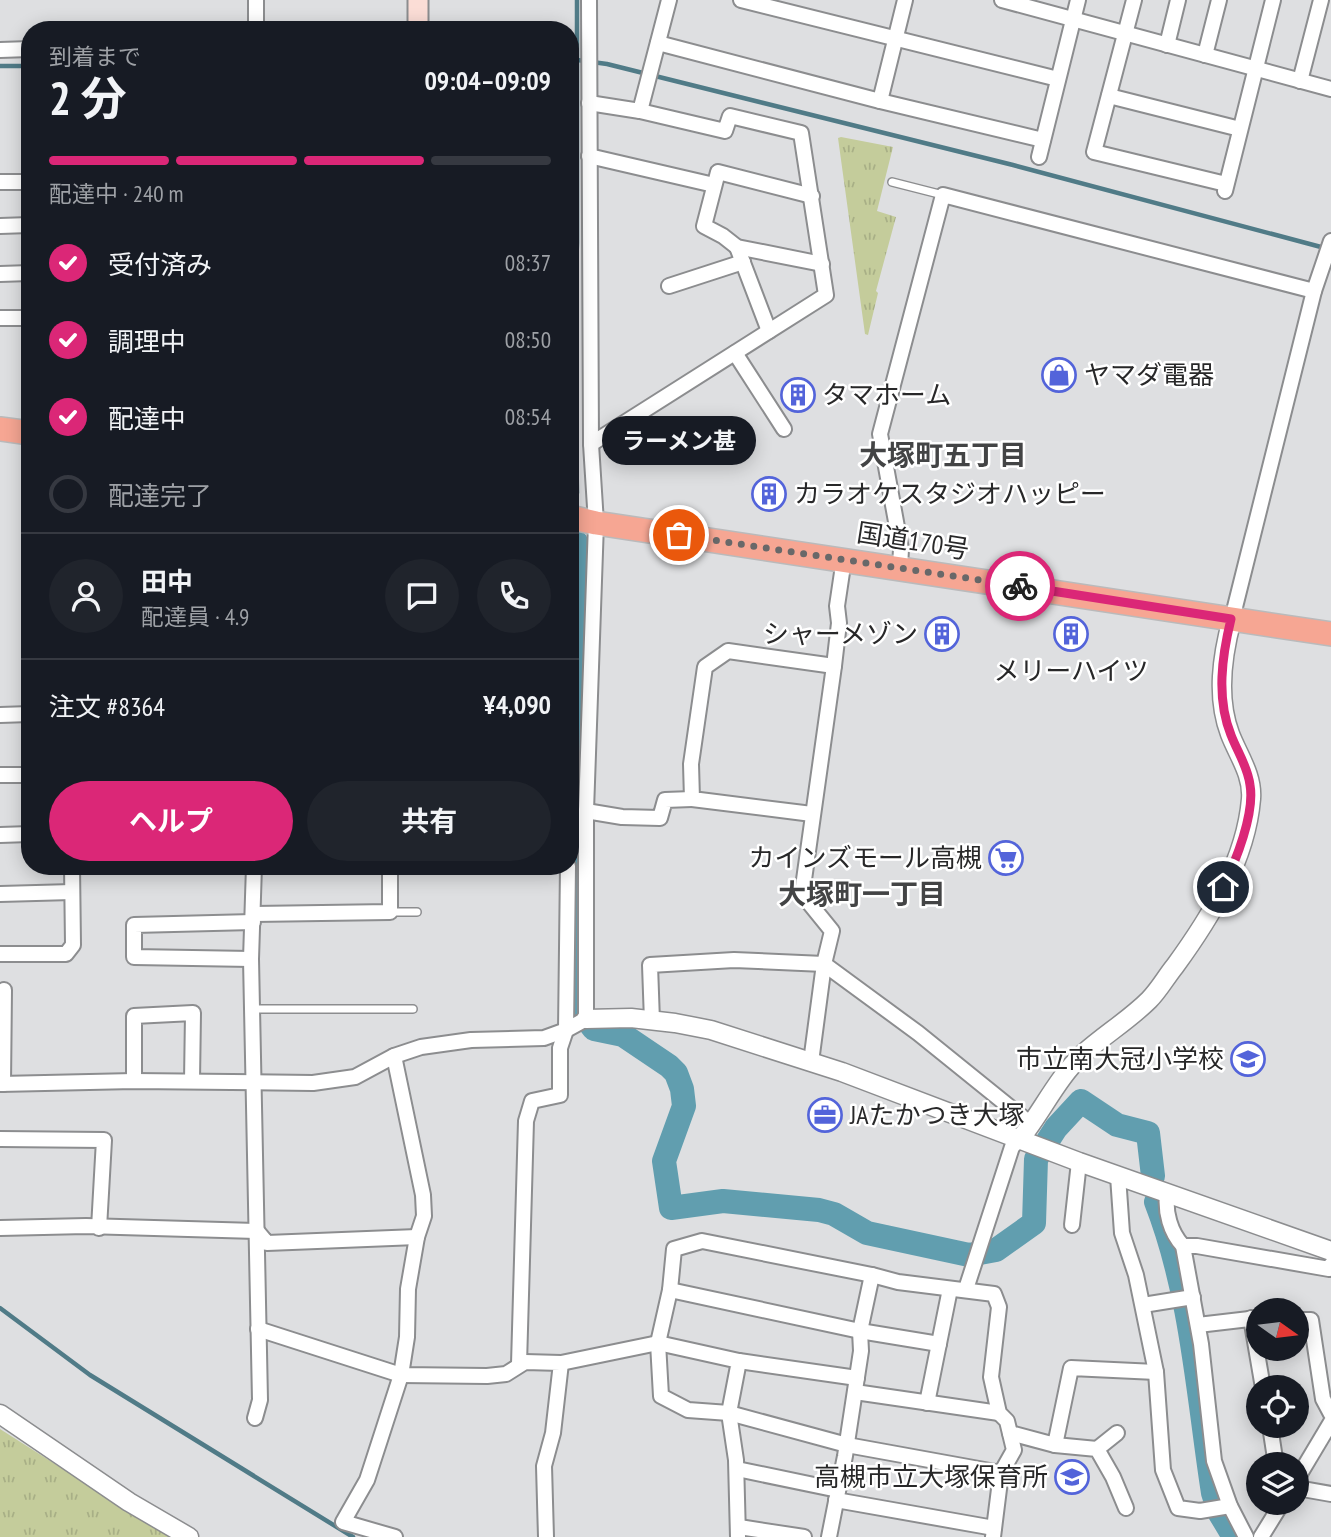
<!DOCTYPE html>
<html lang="ja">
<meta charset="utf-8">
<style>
:root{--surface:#171b24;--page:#20242c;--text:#f1f3f6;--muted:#9ea1a6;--line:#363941;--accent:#db2777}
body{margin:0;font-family:"PT Sans Narrow","Noto Sans JP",sans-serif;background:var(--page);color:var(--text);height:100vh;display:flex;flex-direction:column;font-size:26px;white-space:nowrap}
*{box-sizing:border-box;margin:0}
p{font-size:23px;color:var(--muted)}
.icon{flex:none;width:38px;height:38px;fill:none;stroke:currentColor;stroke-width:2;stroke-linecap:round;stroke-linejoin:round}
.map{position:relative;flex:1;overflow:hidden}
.side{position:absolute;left:21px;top:21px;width:558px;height:854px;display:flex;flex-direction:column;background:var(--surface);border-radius:28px;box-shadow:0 4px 18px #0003}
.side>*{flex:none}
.needle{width:46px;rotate:104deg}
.buttons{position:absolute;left:1246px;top:1298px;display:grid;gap:14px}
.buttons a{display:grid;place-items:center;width:63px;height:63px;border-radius:50%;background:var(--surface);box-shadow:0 4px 18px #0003;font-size:35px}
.pin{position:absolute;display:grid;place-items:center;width:60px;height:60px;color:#fff;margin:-30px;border:4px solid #fff;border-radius:50%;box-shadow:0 2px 7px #0007}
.courier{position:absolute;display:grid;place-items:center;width:70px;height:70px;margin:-35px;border:5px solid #db2777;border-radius:50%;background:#fff;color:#222;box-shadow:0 2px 9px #0007}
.bubble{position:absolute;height:49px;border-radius:24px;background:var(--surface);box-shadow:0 4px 18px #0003;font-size:23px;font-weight:700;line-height:49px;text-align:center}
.head em{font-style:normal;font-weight:700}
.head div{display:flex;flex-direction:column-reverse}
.head{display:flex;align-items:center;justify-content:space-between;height:119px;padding:0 28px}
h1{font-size:46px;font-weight:700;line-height:52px}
.bar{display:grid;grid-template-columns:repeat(4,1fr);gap:10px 7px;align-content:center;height:84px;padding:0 28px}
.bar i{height:9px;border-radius:5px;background:var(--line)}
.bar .selected{background:var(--accent)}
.bar p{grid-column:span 4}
.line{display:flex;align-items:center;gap:18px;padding:0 28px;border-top:2px solid var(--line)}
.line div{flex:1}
.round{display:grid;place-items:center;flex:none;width:74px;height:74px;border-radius:37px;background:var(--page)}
ol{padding:0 28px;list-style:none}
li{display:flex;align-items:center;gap:21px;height:77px}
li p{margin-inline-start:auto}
li .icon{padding:7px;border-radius:50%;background:var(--accent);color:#fff;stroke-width:4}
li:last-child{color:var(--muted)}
li i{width:38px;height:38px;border:4px solid var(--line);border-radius:50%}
.action{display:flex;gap:14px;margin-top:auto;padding:14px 28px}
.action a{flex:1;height:80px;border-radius:42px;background:var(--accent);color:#fff;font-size:28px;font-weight:700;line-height:80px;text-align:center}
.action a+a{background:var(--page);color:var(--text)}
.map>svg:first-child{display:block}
.park{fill:url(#park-tufts)}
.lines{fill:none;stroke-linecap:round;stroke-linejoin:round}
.stream{stroke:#507b87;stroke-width:4.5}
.river{stroke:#619eaf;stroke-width:24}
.service-casing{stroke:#8c8d8f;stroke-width:10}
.minor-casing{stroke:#8c8d8f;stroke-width:18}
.tertiary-casing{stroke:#8c8d8f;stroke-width:21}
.secondary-casing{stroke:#8c8d8f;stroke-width:23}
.trunk-casing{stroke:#bababb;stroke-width:26}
.service{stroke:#fff;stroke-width:7}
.minor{stroke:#fff;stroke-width:14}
.tertiary{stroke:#fff;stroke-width:18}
.secondary{stroke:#fbddd6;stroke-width:19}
.trunk{stroke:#f6a693;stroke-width:23}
.done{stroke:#686869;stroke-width:7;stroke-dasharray:0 12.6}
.route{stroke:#db2777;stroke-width:9}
.labels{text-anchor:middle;stroke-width:5;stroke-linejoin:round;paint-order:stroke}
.poi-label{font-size:26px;fill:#282829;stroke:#fff;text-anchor:start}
.street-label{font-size:26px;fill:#282829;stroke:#fff}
.neighbourhood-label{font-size:28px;font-weight:bold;fill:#434445;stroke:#fff}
</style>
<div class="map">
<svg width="1331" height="1537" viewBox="0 0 1331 1537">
<defs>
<pattern id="park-tufts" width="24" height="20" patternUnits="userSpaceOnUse" patternTransform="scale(1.75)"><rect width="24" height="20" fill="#c4cc9b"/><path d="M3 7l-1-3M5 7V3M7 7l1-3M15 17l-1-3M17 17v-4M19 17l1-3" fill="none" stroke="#a8af86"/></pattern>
</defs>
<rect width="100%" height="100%" fill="#dedfe1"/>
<!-- park -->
<g class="park">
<path d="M841,137L893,147L877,211L896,217L876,291L878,293L868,335L865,334L838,138Z"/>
<path d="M0,1429L170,1537H0Z"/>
</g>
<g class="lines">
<!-- stream -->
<g class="stream">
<path d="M577,0V243L574,320L577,493"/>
<path d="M570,59L607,64L1013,165L1321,247"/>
<path d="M0,66H30"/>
<path d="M0,1308L90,1375L353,1537"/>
</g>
<!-- river -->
<g class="river">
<path d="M576,542L577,1007L594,1029L623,1035L669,1066L676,1073L682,1089L684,1106L664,1161L671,1208L723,1201L819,1210L834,1214L867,1233L969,1255L996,1250L1034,1223L1036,1159L1056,1128L1081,1101L1117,1125L1148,1133L1153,1176"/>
<path d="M1156,1202C1192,1294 1198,1396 1213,1493L1219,1512L1234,1537"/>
</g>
<!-- service casing -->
<g class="service-casing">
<g id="service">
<path d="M892,182L943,195"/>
<path d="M390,912H417"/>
<path d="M253,1009H413"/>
</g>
</g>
<!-- minor casing -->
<g class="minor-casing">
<g id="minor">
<path d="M741,0L1058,79"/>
<path d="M1002,0L1331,89"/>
<path d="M1134,0L1094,152L1226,184"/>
<path d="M256,30V0"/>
<path d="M658,43L880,101L905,0"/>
<path d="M1167,45L1178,0"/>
<path d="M0,50L30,49"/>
<path d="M1205,55L1219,0"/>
<path d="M1300,81L1321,0"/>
<path d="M1109,96L1240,129"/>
<path d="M880,101L1043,140"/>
<path d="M589,103L640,111L669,0"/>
<path d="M589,156L714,185"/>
<path d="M1039,157L1078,0"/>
<path d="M0,182H30"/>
<path d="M1225,191L1273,0"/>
<path d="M812,196L718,172L704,226L723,236L737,247L822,264"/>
<path d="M0,226L30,225"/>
<path d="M737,247L769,331"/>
<path d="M0,274L30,273"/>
<path d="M669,286L743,262"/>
<path d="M0,318H30"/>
<path d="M735,353L784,429"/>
<path d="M591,444L826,295L801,133L730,116L725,131L640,111"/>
<path d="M900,567L901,549L880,434L943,195L1314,291"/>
<path d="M1232,619L1314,291L1331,241"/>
<path d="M0,715L30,714"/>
<path d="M0,775H30"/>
<path d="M586,811L622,817L660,818L665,800L692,799"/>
<path d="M812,814L692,799L691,764L705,667L728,651L834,666"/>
<path d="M0,835L30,834"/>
<path d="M254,866L251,959L260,1400L255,1418"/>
<path d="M0,894L72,892"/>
<path d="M253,914L390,912V866"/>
<path d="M0,954H66L73,945L72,866"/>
<path d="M251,959L134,957V925L253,922"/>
<path d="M652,1021L650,965L734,960L824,964L918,1033L1032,1125"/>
<path d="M394,1056L423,1195L424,1216L417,1237L408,1289L407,1337L401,1375L367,1480L343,1522L395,1537"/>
<path d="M811,1062L824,964L832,931L802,894L834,666L839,623L837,606L844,559"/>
<path d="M134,1081V1016L193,1013L192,1081"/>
<path d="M0,1084L134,1081L313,1083L355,1077L394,1056L421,1047L471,1040L544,1038L566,1030L586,1019V811L596,523L591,444L589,0"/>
<path d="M3,1084L4,990"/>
<path d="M0,1139L104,1140L99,1228"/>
<path d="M1118,1176L1122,1233L1136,1275L1156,1372L1163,1470L1178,1508L1200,1511L1230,1506"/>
<path d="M1167,1194C1165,1212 1170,1232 1183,1246L1201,1344L1214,1461L1230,1506L1246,1537"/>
<path d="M1072,1225L1079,1162"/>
<path d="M0,1228L86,1226L257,1231L267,1243L417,1237"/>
<path d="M1183,1246H1197L1329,1269L1331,1265"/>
<path d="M872,1275L702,1241L674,1249L670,1290L658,1343L661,1396L688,1410L729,1413L847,1445L1001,1473"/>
<path d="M966,1289L1012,1147L1020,1139"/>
<path d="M670,1290L860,1331L939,1344"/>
<path d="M1143,1305L1193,1297"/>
<path d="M1251,1318L1263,1388"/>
<path d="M1297,1320H1311L1323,1399L1331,1414"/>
<path d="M1198,1325L1258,1318"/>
<path d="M258,1329L401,1375L487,1376L506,1374L525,1362L561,1363L553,1433L544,1466L546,1537"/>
<path d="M739,1361L857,1378"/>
<path d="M561,1363L658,1343L739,1361L729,1413L736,1460L738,1537"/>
<path d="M519,1364L526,1121L532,1101L560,1095V1048L566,1030L568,866"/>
<path d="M855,1392L999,1413"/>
<path d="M927,1403L950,1289"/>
<path d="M1270,1426L1276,1465"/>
<path d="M1010,1433L1055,1445L1071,1368L1156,1372"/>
<path d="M1055,1445L1097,1449L1113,1477L1126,1508"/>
<path d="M1097,1449L1117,1433"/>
<path d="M737,1469L838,1490"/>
<path d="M1297,1479L1331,1422"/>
<path d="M1297,1488L1331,1494"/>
<path d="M836,1500L994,1528"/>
<path d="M739,1527L804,1537"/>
<path d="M829,1537L845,1456L861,1351L860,1331L872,1275L898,1282L994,1294L999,1307L991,1377L999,1413L1007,1421L1014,1450L1001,1473L993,1537"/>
<path d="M1261,1537L1282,1503"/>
</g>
</g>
<!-- tertiary casing -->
<g class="tertiary-casing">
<g id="tertiary">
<path d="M586,1019L631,1018L675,1023L711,1030L842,1072L1079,1162L1331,1251"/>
<path d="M1020,1139C1042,1112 1057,1078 1083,1054C1104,1035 1129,1020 1149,1000C1159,990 1166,977 1175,966C1210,918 1246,860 1251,799C1253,775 1238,755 1230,734C1216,697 1222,656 1232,619"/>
<path d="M0,1414L129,1502L189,1537"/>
</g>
</g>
<!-- secondary casing -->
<g class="secondary-casing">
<path id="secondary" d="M418,0V30"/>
</g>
<!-- trunk casing -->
<g class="trunk-casing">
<g id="trunk">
<path d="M0,429L30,433"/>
<path d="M570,517L596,523L1331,634"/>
</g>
</g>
<!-- service -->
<use href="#service" class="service"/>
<!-- minor -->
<use href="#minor" class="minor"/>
<!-- tertiary -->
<use href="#tertiary" class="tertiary"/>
<!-- secondary -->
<use href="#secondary" class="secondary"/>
<!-- trunk -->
<use href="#trunk" class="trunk"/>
</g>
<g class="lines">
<!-- done -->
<path class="done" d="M679,535L1020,586"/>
<!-- route -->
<path class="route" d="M1020,586L1231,619C1222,656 1216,698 1231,735C1237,751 1248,767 1250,785C1255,813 1236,861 1223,887"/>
</g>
<!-- icons -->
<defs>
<g id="shop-ring" transform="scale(1.75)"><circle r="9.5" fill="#fff" stroke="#5364da" stroke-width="1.5"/><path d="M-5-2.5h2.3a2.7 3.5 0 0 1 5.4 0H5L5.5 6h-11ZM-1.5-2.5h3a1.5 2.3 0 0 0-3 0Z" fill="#5364da"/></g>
<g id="building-ring" transform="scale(1.75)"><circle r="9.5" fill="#fff" stroke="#5364da" stroke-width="1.5"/><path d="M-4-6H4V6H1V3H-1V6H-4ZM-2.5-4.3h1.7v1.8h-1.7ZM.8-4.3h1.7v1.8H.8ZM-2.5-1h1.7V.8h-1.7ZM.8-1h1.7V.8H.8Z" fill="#5364da"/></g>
<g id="supermarket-ring" transform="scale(1.75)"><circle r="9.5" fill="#fff" stroke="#5364da" stroke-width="1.5"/><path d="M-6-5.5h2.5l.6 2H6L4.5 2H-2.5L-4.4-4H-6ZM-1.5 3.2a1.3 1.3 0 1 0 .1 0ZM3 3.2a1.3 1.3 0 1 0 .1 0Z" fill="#5364da"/></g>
<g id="school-ring" transform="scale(1.75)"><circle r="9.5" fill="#fff" stroke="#5364da" stroke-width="1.5"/><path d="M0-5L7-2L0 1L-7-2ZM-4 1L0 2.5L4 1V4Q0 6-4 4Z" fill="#5364da"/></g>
<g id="office-ring" transform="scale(1.75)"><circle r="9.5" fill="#fff" stroke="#5364da" stroke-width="1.5"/><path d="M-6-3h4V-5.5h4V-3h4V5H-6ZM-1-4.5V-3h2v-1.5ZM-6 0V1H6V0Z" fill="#5364da"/></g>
</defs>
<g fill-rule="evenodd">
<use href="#shop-ring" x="1059" y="375"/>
<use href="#building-ring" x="798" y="395"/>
<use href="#building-ring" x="769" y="494"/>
<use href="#building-ring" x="942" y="634"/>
<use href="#building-ring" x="1071" y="634"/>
<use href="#supermarket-ring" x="1006" y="858"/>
<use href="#school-ring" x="1248" y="1059"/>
<use href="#office-ring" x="825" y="1115"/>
<use href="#school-ring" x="1072" y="1477"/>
</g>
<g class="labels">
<!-- poi labels -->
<g class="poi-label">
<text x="1084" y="384">ヤマダ電器</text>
<text x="822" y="404">タマホーム</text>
<text x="794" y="503">カラオケスタジオハッピー</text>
<text x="918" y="643" text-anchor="end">シャーメゾン</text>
<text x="1071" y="680" text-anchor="middle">メリーハイツ</text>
<text x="982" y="867" text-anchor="end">カインズモール高槻</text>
<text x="1224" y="1068" text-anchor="end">市立南大冠小学校</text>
<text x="850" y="1124">JAたかつき大塚</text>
<text x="1048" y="1486" text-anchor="end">高槻市立大塚保育所</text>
</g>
<!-- street labels -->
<g class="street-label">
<text transform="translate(913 541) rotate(9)" y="9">国道170号</text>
</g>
<!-- neighbourhood labels -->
<g class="neighbourhood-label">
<text x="943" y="465">大塚町五丁目</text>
<text x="862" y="904">大塚町一丁目</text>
</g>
</g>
</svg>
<div class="buttons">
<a><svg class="needle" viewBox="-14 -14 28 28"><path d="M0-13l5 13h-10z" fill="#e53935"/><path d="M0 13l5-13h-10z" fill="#9ea1a6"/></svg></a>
<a><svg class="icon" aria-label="locate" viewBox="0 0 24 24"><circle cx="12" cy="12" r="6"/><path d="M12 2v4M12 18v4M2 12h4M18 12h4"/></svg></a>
<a><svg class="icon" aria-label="layers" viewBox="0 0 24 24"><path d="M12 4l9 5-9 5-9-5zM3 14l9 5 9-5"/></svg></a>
</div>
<div class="pin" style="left:679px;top:535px;background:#ea580c"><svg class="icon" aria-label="bag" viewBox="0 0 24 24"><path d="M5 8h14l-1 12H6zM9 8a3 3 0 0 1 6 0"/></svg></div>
<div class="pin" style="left:1223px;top:887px;background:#1f2937"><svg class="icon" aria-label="home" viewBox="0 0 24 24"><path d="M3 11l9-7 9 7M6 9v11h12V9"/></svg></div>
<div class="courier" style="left:1020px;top:586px"><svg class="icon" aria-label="bike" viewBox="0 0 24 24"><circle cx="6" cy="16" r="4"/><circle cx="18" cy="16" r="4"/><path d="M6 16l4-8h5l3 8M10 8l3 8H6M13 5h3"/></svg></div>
<div class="bubble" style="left:602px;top:416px;width:154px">ラーメン甚</div>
<section class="side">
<div class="head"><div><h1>2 分</h1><p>到着まで</p></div><em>09:04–09:09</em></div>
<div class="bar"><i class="selected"></i><i class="selected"></i><i class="selected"></i><i></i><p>配達中 · 240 m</p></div>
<ol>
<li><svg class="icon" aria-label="check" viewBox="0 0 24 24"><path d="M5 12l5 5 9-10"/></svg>受付済み<p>08:37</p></li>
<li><svg class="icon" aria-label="check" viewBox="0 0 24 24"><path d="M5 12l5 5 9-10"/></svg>調理中<p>08:50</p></li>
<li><svg class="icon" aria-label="check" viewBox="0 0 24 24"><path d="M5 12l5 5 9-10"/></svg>配達中<p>08:54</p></li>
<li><i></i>配達完了</li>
</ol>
<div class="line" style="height:126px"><a class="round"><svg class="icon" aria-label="person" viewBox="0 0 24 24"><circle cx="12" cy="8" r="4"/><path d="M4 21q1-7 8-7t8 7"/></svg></a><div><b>田中</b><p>配達員 · 4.9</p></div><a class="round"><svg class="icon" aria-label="chat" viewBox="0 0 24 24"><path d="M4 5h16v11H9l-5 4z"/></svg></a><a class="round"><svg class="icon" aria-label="phone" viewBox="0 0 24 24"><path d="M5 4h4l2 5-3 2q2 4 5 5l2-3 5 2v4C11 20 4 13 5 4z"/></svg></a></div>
<div class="line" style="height:91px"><div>注文 #8364</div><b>¥4,090</b></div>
<div class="action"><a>ヘルプ</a><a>共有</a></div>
</section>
</div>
